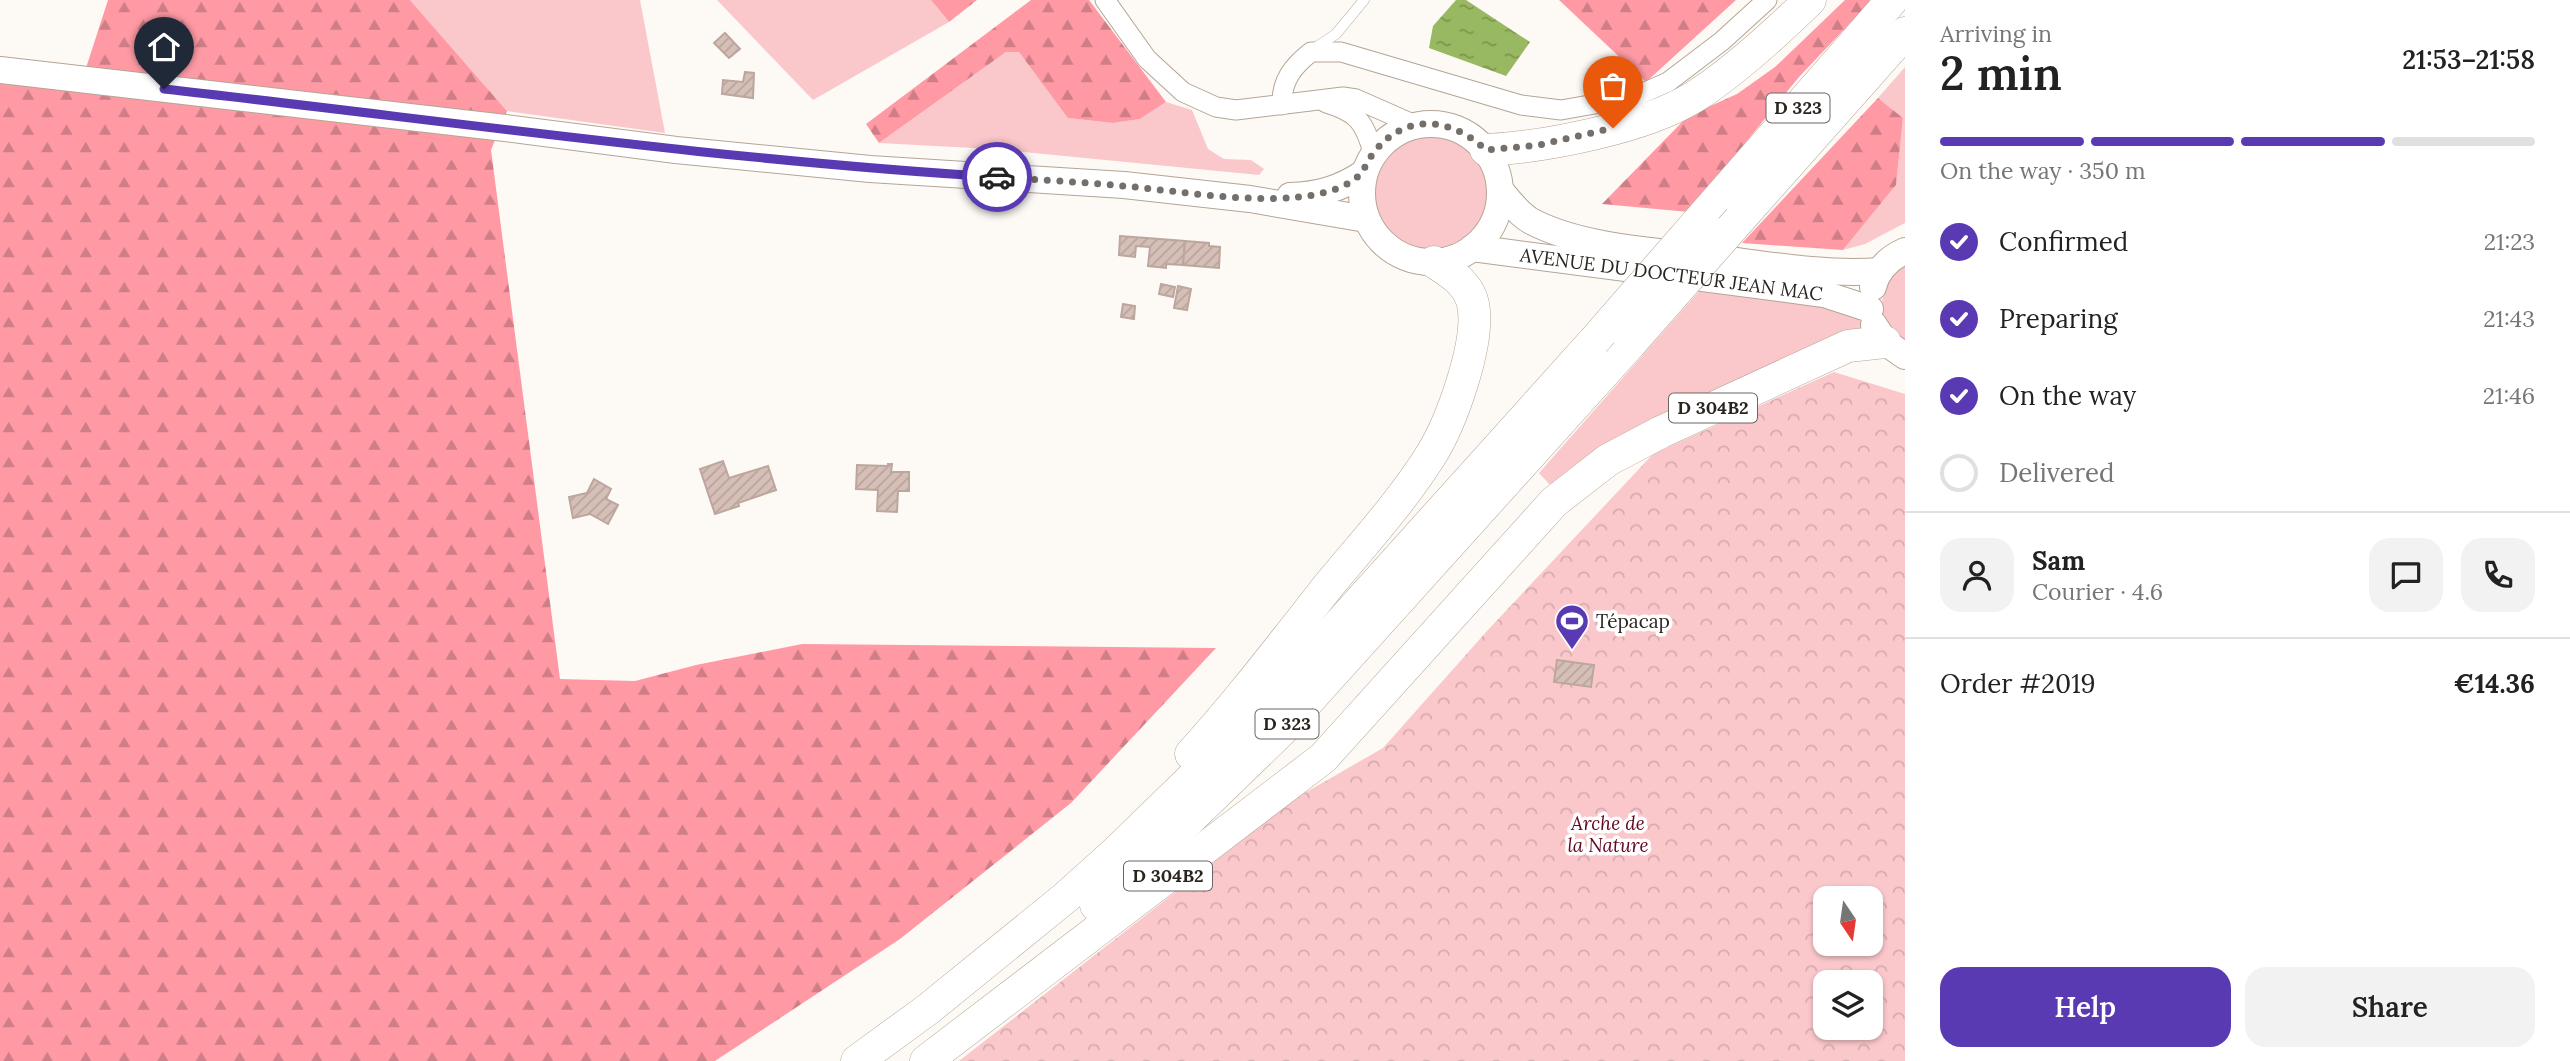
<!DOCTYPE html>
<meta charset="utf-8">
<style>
:root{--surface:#fff;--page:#f2f2f2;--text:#222;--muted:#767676;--line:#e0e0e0;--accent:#593ab2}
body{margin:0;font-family:Lora,serif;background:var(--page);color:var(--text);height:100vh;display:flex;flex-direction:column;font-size:26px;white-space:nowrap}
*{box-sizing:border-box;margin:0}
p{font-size:23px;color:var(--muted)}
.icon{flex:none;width:38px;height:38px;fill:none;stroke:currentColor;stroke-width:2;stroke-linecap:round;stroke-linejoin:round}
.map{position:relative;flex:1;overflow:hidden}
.panel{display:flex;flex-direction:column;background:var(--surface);width:665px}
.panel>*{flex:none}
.needle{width:46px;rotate:167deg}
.tools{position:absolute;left:1813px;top:886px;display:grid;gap:14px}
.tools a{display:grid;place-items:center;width:70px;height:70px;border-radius:14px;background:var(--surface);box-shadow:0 2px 5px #0004;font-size:35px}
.pin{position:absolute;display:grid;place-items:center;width:60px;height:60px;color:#fff;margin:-72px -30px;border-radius:50% 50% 50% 0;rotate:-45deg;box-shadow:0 0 7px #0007}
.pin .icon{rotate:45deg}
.courier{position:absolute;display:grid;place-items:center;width:70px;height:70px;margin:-35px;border:5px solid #593ab2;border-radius:50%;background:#fff;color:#222;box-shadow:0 2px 9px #0007}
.overview em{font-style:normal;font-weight:600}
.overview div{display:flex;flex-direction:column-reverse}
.overview{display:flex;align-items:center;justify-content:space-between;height:119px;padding:0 35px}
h1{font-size:46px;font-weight:600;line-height:52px}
.bar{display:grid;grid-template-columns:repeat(4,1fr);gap:10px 7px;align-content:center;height:84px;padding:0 35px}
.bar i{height:9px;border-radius:5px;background:var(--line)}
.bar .selected{background:var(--accent)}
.bar p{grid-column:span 4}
.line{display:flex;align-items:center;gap:18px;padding:0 35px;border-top:2px solid var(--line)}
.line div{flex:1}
.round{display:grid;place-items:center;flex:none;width:74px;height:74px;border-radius:21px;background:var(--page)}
ol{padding:0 35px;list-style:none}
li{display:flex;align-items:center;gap:21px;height:77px}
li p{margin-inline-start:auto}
li .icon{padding:7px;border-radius:50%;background:var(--accent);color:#fff;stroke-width:4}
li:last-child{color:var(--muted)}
li i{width:38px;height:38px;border:4px solid var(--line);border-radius:50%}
.button{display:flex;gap:14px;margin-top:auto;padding:14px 35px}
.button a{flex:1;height:80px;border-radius:21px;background:var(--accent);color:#fff;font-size:28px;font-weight:600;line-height:80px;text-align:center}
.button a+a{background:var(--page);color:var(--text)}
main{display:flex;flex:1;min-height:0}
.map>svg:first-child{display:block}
.grass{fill:#fac7cb}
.forest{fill:url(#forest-firs)}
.park{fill:url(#park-crowns);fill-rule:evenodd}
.water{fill:url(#water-ripples)}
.building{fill:url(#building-hatch);stroke:#bca69e;stroke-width:2}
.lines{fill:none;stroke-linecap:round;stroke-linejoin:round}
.service-casing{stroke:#b4a595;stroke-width:11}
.minor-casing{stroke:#b4a595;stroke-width:21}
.secondary-casing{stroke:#b4a595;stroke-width:28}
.trunk-casing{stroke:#b4a595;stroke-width:33}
.service{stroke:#fff;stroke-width:10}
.minor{stroke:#fff;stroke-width:19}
.secondary{stroke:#fff;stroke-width:26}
.trunk{stroke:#fff;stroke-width:32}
.trunk-bridge-casing{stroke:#b4a595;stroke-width:33;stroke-linecap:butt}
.trunk-bridge{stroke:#fff;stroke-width:32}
.done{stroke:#746f6a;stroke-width:7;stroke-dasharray:0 12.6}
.route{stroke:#593ab2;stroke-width:9}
.labels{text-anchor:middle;stroke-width:7;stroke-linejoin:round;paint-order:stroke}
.shield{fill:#fff;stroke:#6a6662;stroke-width:2}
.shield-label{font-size:18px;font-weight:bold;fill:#2a241e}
.street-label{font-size:19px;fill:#2a241e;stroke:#fff}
.poi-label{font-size:19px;fill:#2a241e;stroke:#fff;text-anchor:start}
.park-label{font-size:19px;font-style:italic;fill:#61061f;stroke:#fff}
</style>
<main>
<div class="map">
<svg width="1905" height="1061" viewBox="0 0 1905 1061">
<defs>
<pattern id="forest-firs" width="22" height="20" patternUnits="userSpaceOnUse" patternTransform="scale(1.75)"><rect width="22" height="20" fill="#ff9aa5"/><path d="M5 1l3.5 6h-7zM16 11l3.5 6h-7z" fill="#cf7d86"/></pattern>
<pattern id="park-crowns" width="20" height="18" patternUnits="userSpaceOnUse" patternTransform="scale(1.75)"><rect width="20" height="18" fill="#fac7cb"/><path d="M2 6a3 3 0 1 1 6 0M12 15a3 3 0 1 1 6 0" fill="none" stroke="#d6abae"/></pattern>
<pattern id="water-ripples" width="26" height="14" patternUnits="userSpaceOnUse" patternTransform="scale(1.75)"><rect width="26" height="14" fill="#98b961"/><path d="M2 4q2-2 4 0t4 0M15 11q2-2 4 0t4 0" fill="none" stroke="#7c964f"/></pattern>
<pattern id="building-hatch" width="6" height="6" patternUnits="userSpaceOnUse" patternTransform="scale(1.75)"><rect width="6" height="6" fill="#d6bfb7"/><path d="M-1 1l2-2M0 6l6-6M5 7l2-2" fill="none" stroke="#b8a49d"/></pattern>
</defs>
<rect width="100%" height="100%" fill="#fdfaf6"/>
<!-- grass -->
<g class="grass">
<path d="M410,0H640L665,133L507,111Z"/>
<path d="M717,0H931L949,22L813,100Z"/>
<path d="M1006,52H1019L1069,118L1113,123L1140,119L1166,102L1192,110L1208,149L1224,159L1251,160L1264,169L1259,175L992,149L879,143Z"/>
<path d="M1905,67V223L1865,244L1843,250L1896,185L1903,118L1878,98Z"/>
<circle cx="1432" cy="193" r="57"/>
<path d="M1905,266V346C1900,340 1893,335 1889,330C1874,310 1884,277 1905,266Z"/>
<path d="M1702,288L1819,303L1860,320L1868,337L1551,486L1539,473Z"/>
</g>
<!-- forest -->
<g class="forest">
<path d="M108,0H410L507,111L491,150L560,679L635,681L696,665L802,644L1216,648L1071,803L900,939L715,1061H0V62L85,71Z"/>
<path d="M931,0H977L949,22Z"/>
<path d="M1031,0H1089L1166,102L1140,119L1113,123L1068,118L1019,52H1006L879,143L866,124Z"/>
<path d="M1559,0H1736L1646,82Z"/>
<path d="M1845,0H1872L1799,77L1689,212L1602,204L1688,116L1737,94L1775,67Z"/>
<path d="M1878,98L1903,118L1896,185L1843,250L1742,243Z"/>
</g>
<!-- park -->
<path class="park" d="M1834,372L1905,394V1061H959L1296,798L1383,748L1487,631L1653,454ZM1825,898H1871V943H1825ZM1825,982H1871V1027H1825Z"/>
<!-- water -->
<path class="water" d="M1456,0H1466L1530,42L1506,76L1429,48L1433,26Z"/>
<!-- building -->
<g class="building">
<path d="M725,33L740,49L729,58L714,43Z"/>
<path d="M745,72L754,73L753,98L722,94L723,80L743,82Z"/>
<path d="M1120,236L1185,241L1183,265L1166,264V268L1148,266L1150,247L1136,246L1135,257L1119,255Z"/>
<path d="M1185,241L1209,243V246L1220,247L1219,268L1183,265Z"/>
<path d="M1161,284L1175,287L1173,297L1159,294Z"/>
<path d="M1178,286L1191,289L1187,310L1174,308Z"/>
<path d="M1123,304L1135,306L1134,319L1121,317Z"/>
<path d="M723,461L729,478L768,466L776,490L738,503L739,506L715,514L700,469Z"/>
<path d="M888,464H892L891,472H909V491H898L897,512L877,511L878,490L856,489L857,465L888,466Z"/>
<path d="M594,479L611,489L606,499L618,505L608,524L590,514L573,518L569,497L587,493Z"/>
<path d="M1557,660L1594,665L1591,687L1554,682Z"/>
</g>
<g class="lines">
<!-- service casing -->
<g class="service-casing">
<path id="service" d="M1315,48L1336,34L1364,0"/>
</g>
<!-- minor casing -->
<g class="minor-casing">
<g id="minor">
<path d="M1105,0L1147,59L1183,92L1216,107L1236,110L1343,97L1356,99L1415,125"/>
<path d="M1326,103C1357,112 1365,122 1373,153"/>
<path d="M1282,105C1281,81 1293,66 1311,52H1341L1521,105L1561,110L1634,97L1668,82L1722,41L1767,0"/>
</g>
</g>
<!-- secondary casing -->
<g class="secondary-casing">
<g id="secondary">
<path d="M0,70L505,128L676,150L870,169L1124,185L1250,199L1366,219"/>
<circle cx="1431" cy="193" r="69"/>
<path d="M1501,191C1510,202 1519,214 1531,221C1582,248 1658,251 1714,258C1769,265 1825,275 1880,271"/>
<path d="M1290,196C1319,195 1340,189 1364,173"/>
<path id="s1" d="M1472,248L1824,294L1870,309"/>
<path d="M1873,287C1877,270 1889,258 1905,251"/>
<path d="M1874,325L1885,342L1905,356"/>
</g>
</g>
<!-- trunk casing -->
<g class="trunk-casing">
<g id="trunk">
<path d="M1486,150C1545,147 1644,128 1694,97C1731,74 1778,31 1810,0"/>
<path d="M1703,216L1892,0"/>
<path d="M1739,220L1905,33"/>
<path d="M1191,754C1240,700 1284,642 1329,585C1364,543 1402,501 1431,455C1451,423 1481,342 1473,304C1469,284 1450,272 1434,262"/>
<path d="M1096,905L1133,874L1281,731L1630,344"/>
<path d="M857,1061L927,1010L1066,897L1115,853L1261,711L1594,341"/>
<path d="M926,1061L1323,758L1554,502L1608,460L1661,432L1848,346L1885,342"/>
</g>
</g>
<!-- service -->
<use href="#service" class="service"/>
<!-- minor -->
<use href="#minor" class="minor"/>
<!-- secondary -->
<use href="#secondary" class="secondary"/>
<!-- trunk -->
<use href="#trunk" class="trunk"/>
<!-- trunk-bridge casing -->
<g class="trunk-bridge-casing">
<g id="trunk-bridge">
<path d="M1594,341L1703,216"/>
<path d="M1630,344L1739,220"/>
</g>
</g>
<!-- trunk-bridge -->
<use href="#trunk-bridge" class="trunk-bridge"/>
</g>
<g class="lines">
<!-- done -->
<path class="done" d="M997,177C1039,180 1082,182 1124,186C1183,191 1292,212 1345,185C1367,174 1362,167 1375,151C1407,112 1452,118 1486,150L1539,145L1613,128"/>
<!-- route -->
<path class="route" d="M164,89C441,120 718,160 997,177"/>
</g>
<!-- icons -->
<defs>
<g id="stadium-pin" transform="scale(1.75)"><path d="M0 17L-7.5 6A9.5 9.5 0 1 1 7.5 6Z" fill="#593ab2" stroke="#fff"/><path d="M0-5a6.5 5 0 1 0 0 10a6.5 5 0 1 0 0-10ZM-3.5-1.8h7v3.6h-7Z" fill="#fff"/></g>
</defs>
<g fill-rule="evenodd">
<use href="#stadium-pin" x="1572" y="621"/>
</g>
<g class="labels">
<!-- shield labels -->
<g class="shield">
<rect x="1766.5" y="93.5" width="63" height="29" rx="5"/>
<rect x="1669" y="393.5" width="88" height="29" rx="5"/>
<rect x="1255.5" y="709.5" width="63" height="29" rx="5"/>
<rect x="1124" y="861.5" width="88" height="29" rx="5"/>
</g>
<g class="shield-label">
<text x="1798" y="114">D 323</text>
<text x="1713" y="414">D 304B2</text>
<text x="1287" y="730">D 323</text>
<text x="1168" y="882">D 304B2</text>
</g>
<!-- street labels -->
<g class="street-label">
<text dy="7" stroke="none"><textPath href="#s1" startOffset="201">AVENUE DU DOCTEUR JEAN MAC</textPath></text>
</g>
<!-- poi labels -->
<g class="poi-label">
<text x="1596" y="628">Tépacap</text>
</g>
<!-- park labels -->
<g class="park-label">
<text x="1608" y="830">Arche de<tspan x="1608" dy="22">la Nature</tspan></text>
</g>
</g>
</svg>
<div class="tools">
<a><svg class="needle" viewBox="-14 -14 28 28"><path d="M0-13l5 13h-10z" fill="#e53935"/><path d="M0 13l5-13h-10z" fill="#767676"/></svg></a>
<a><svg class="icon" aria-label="layers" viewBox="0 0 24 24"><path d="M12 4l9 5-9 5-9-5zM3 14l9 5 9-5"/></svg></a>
</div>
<div class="pin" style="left:1613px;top:128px;background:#ea580c"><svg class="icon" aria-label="bag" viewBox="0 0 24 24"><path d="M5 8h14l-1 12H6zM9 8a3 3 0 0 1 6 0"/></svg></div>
<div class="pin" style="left:164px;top:89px;background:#1f2937"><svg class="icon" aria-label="home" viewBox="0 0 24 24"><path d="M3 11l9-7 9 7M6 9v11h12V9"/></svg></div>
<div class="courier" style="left:997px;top:177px"><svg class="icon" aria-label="car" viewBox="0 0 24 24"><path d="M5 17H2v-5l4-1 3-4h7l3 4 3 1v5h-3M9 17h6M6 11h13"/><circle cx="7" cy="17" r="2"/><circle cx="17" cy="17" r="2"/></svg></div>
</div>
<section class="panel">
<div class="overview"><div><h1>2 min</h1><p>Arriving in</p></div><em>21:53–21:58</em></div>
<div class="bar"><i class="selected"></i><i class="selected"></i><i class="selected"></i><i></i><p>On the way · 350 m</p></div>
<ol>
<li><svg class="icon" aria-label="check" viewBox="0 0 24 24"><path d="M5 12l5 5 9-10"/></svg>Confirmed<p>21:23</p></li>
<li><svg class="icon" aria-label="check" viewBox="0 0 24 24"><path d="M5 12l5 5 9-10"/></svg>Preparing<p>21:43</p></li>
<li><svg class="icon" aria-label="check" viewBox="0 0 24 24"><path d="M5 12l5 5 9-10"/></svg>On the way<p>21:46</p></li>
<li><i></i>Delivered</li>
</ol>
<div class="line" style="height:126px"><a class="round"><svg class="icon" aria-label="person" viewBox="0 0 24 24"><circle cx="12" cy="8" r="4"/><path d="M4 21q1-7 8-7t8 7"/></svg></a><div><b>Sam</b><p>Courier · 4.6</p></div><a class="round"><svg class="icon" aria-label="chat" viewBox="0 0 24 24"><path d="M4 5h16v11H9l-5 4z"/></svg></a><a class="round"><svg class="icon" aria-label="phone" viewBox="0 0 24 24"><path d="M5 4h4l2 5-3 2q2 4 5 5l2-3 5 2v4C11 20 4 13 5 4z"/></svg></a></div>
<div class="line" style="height:91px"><div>Order #2019</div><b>€14.36</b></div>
<div class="button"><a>Help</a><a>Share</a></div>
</section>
</main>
